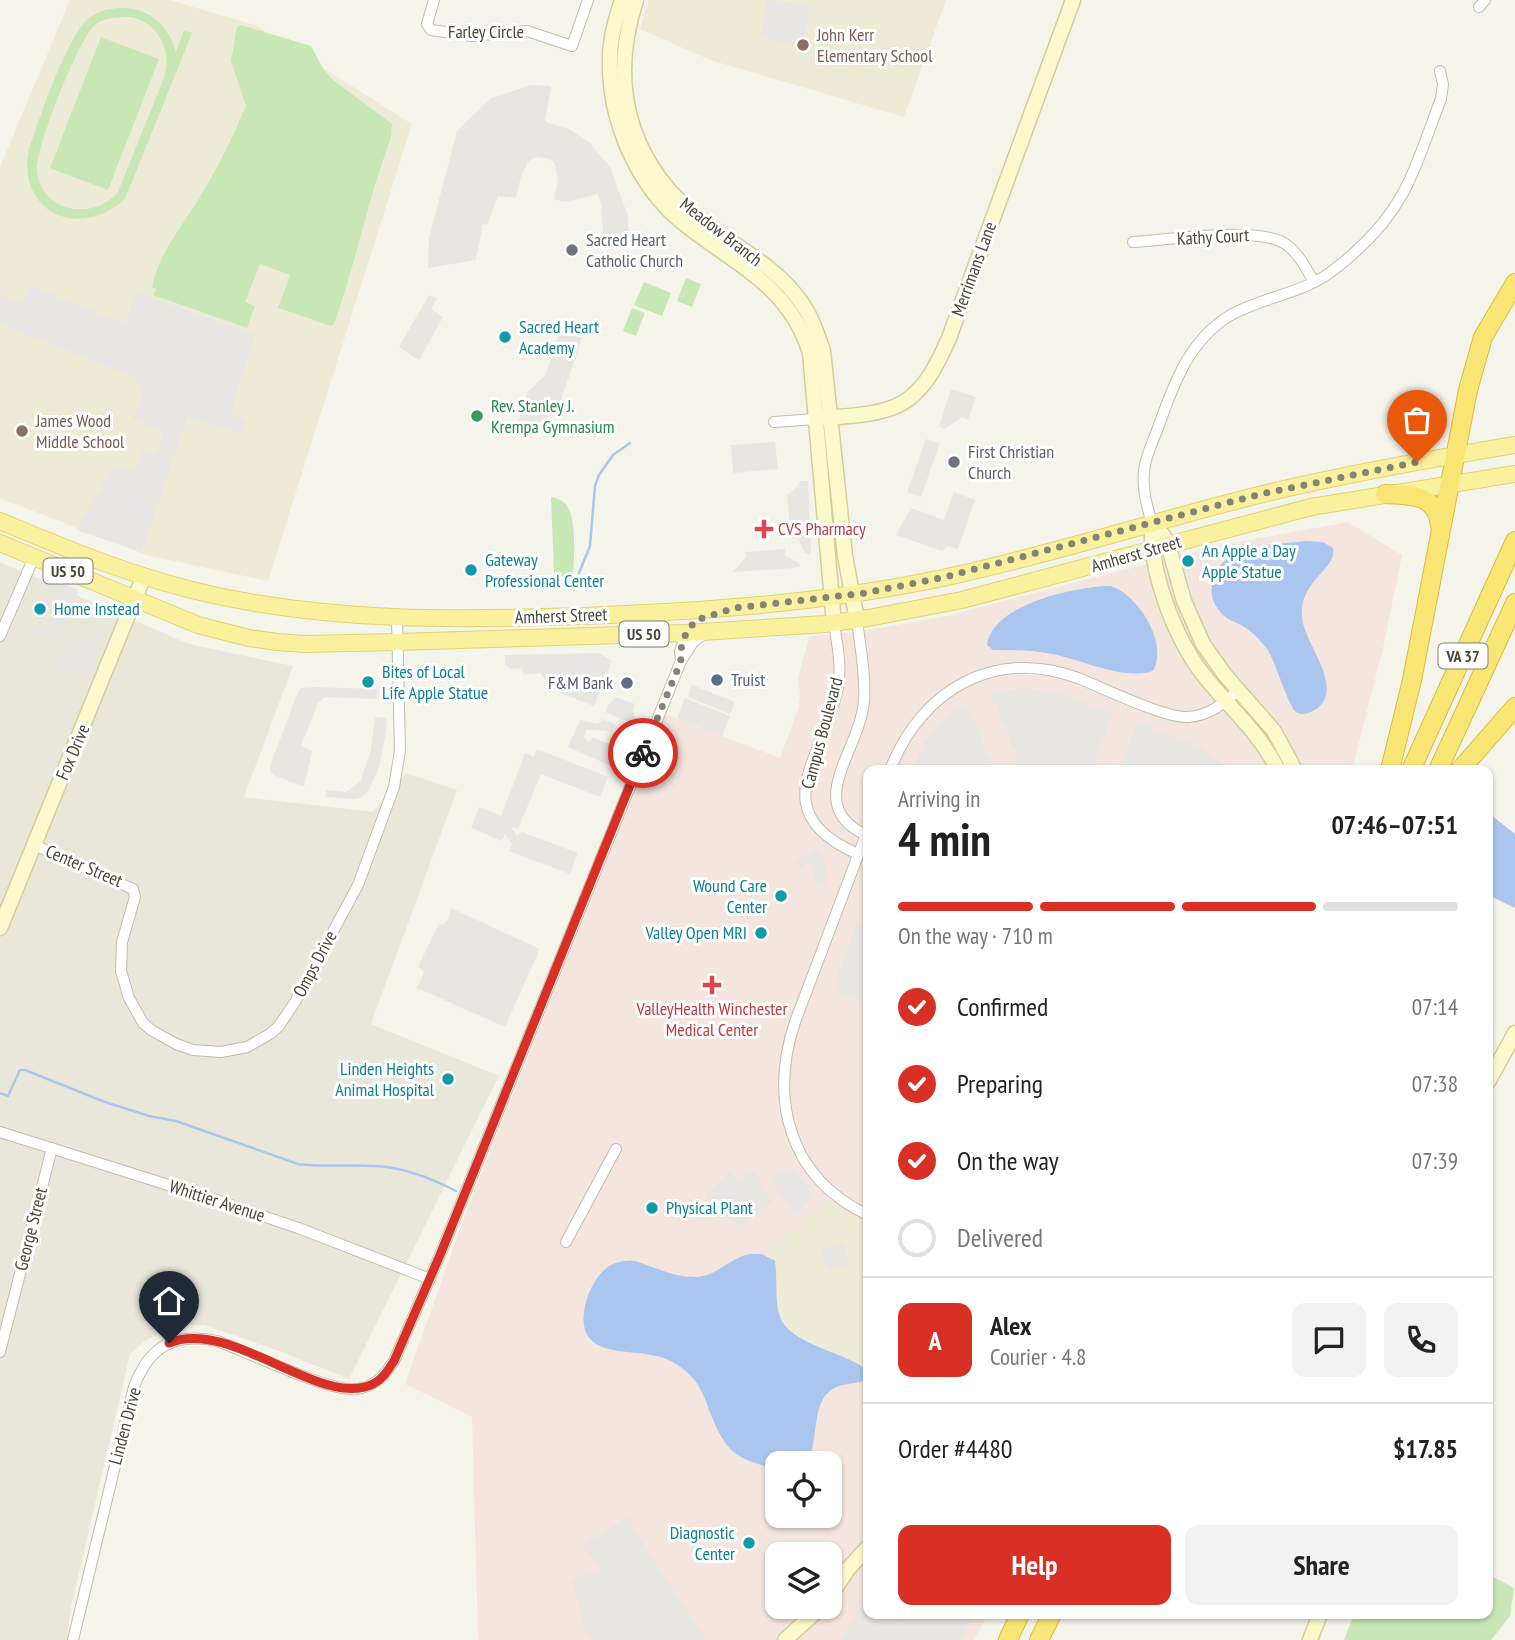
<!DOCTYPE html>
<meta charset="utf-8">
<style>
:root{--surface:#fff;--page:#f2f2f2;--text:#222;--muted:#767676;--line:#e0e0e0;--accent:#d93025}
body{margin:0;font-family:"PT Sans Narrow",sans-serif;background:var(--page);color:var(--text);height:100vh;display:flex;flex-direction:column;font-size:26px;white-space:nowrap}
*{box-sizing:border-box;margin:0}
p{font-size:23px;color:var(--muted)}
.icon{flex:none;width:38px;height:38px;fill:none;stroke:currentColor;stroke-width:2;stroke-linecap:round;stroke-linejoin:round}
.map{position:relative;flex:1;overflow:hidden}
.sheet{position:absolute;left:863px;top:765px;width:630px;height:854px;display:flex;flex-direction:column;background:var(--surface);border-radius:14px;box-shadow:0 2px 5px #0004}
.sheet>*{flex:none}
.controls{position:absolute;left:765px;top:1451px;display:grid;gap:14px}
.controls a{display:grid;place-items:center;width:77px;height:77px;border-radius:14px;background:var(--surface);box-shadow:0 2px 5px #0004;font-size:35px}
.pin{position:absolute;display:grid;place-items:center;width:60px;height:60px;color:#fff;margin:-72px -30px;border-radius:50% 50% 50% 0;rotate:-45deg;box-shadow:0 0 7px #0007}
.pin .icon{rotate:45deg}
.courier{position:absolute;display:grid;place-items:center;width:70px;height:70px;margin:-35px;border:5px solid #d93025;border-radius:50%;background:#fff;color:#222;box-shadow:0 2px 9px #0007}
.head em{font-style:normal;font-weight:600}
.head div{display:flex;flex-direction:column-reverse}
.head{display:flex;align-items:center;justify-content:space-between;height:119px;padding:0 35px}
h1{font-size:46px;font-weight:600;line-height:52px}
.bar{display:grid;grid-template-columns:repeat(4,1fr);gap:10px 7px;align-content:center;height:84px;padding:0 35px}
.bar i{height:9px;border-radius:5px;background:var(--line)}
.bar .current{background:var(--accent)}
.bar p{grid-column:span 4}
.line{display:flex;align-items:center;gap:18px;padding:0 35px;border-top:2px solid var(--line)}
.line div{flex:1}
.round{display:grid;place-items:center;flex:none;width:74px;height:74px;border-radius:14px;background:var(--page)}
ol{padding:0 35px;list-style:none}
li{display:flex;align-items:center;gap:21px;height:77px}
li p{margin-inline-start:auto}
li .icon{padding:7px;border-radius:50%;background:var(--accent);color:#fff;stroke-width:4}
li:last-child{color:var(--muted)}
li i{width:38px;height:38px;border:4px solid var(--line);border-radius:50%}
.button{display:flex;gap:14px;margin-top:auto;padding:14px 35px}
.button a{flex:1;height:80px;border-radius:14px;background:var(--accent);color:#fff;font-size:28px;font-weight:600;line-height:80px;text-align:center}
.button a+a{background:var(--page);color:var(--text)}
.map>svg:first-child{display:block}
.residential{fill:#e8e7d9}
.education{fill:#edebd6}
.medical{fill:#f4e6df;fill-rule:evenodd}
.green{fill:#c8e7b6;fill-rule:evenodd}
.parking{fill:#e7e6e2}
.water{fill:#abc6ee}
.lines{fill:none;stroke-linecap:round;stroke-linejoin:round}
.stream{stroke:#abc6ee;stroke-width:2.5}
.street-casing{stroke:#c0bdae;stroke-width:12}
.secondary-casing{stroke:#d2ce9c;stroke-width:17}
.primary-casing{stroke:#e0d36e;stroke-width:18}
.highway-casing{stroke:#d8bd42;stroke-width:20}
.street{stroke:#fff;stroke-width:10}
.secondary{stroke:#fcfacd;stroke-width:14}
.primary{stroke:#faf19f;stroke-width:16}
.highway{stroke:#f8e573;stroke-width:18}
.done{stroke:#858377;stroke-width:7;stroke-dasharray:0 12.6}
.route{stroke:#d93025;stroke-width:9}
.education-dot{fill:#8d6e63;stroke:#fff;stroke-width:2.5}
.worship-dot{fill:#6b7280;stroke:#fff;stroke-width:2.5}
.culture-dot{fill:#0f9aa8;stroke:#fff;stroke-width:2.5}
.leisure-dot{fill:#2e9e5b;stroke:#fff;stroke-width:2.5}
.health-dot{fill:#e0444e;stroke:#fff;stroke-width:2.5}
.service-dot{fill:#5c6f8a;stroke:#fff;stroke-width:2.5}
.labels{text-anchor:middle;stroke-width:6;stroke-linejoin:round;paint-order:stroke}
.shield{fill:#fff;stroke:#807e74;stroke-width:2}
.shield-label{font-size:16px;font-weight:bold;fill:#494639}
.street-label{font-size:18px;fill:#494639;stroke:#fff}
.education-label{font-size:18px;fill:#785e54;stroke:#fff;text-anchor:start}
.worship-label{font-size:18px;fill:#5b616d;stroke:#fff;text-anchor:start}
.culture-label{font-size:18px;fill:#0d838f;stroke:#fff;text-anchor:start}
.leisure-label{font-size:18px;fill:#27864d;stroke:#fff;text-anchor:start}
.health-label{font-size:18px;fill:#be3a42;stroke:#fff;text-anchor:start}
.service-label{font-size:18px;fill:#4e5e75;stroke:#fff;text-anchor:start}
</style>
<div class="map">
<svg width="1515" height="1640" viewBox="0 0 1515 1640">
<rect width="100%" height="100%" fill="#f5f4eb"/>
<!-- residential -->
<path class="residential" d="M0,562L189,644L293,666L244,797L373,812L406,773L457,790L371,1024L499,1076L349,1379L271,1348L204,1325L180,1326L166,1330L145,1341L130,1354L71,1607L67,1640H0Z"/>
<!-- education -->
<g class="education">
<path d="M70,0H169L255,25L412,124L268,581L146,555L0,498V167Z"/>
<path d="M649,0H946L904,117L710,60L640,29Z"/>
<path d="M829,1200L845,1213L868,1224V1371L791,1332L780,1317L776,1267L766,1255Z"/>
</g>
<!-- medical -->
<path class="medical" d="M1348,522L1402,555L1384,644L1352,770H868V1224L845,1213L828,1201L766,1255L775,1261L779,1311L786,1327L800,1337L868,1371V1614H988L974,1640H478L472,1417L405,1384L470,1201L665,714L780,758L798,709L800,696L798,678L809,637L869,630L946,616L1217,546ZM777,1463H830V1516H777ZM777,1554H830V1606H777Z"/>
<!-- green -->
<g class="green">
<path d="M124,8C151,9 169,26 176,52L184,30L192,33L125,199C79,241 16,212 29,149C39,120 67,36 88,19C98,10 111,8 124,8ZM131,17C159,23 173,52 164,78L118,192C93,222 40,212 37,170C35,150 79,37 95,25C105,17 119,17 131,17Z"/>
<path d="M241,25L311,46L324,70L333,80L392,124L391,138C368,198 356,263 334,324L331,326L278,308L290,275L260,264L245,302L255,306L247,328L153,295L156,289L152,287C159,254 179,230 197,202C216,171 232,139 246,106L231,61L237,27Z"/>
<path d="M101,37L159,59L108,190L50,168Z"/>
<path d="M686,278L701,284L692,307L677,301Z"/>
<path d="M644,282L671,293L662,316L634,305Z"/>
<path d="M632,308L645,313L636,336L623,331Z"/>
<path d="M551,497C559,499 565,501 569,509C576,523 575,568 571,583L565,584L554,574Z"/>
<path d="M1488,1574L1514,1588L1510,1616L1491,1640H1344L1354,1614H1488Z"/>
</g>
<!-- parking -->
<g class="parking">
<path d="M767,0L810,5L805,38L798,37L797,44L760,38Z"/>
<path d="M532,85L551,86L545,122L567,128L589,142L610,167L628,216L629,247L604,246L601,204L598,194L565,202L554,199L558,182L555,164L550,159L536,157L529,161L521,176L516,198L498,196L487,225L483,224L476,260L428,268L429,238L457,131L491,98Z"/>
<path d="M29,286L125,323L136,292L255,335L230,414L246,420L242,433L187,418L142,552L76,530L113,467L134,472L143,450L156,454L164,432L133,419L143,395L136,378L0,324V295L23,304Z"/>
<path d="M429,295L437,298L431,309L443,317L419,360L399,347Z"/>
<path d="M560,332L582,338L557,412L514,436L528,392L546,374Z"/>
<path d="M951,389L976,397L968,420L962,417L944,429L939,426Z"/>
<path d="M926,439L940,443L921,497L907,492Z"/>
<path d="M775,442L778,469L733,473L731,445Z"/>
<path d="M801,481H808L811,555L805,553L798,539H791L787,494L792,492Z"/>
<path d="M954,492L975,500L958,549L947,546L942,551L896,535L911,508L944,520Z"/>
<path d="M785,549V556L798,562L800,566L795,568L733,572L746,557L745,552Z"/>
<path d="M50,578L78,590L58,641L19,625L21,620L48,630L62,594L46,587Z"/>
<path d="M67,637L101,650L91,676L56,663Z"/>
<path d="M599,653L612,661L594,706L550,689L541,673L524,675L522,668L510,669L505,664V655Z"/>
<path d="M692,685L735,702L730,714L688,697Z"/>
<path d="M315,687L378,689L377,699L324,697L318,703L301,746L312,751L304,787L276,776L270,772V766L297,694L301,688Z"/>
<path d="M1023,688L1059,693L1113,714L1091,770H1018L1016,748H1011L1006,726L1002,727L996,704L993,705L989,694Z"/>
<path d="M615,697L635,704L633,709L637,726L606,712L607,707Z"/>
<path d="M685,698L730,716L722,736L677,718Z"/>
<path d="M966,705L984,740L981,742L993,761L989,763L994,770H911L924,743L932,732L947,716Z"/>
<path d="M375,717L387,718L386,732L379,767L369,790L362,797L355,799L325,797L326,790L346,792L360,782L371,750Z"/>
<path d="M602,719L615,724L613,731L586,730L584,737L588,742L591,741L592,737L631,753L625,772L568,747L580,720L598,724Z"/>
<path d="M1137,722L1202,748L1232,770H1119Z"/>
<path d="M537,749L608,777L600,797L541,774L518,829L511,827L517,836L522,832L578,853L570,874L509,851L512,844L505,834L502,841L471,828L479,807L501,816L525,753L534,757Z"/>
<path d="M815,848L825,861L828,875V887L815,886L814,871L810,861L801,868L795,864L801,854L806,857Z"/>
<path d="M451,908L540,949L505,1027L417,988L424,972L418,967L439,924L443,925L449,918Z"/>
<path d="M856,925L868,929V987L862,1002L838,993L840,986L834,984Z"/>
<path d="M791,1168L815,1197L795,1215L770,1180Z"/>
<path d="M731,1171L737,1181L755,1171L772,1203L756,1212L742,1226L736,1222L726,1221L711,1207L710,1200L705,1195Z"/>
<path d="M842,1242L850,1263L829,1271L821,1250Z"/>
<path d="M627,1517L669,1584L706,1640H592L585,1630L571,1579L602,1571L582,1546Z"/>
<path d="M868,1596V1614L975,1615L960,1640H841Z"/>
</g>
<!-- water -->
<g class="water">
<path d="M1305,541L1323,542L1333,548C1338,568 1298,582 1302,617C1304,642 1338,679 1323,702C1318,710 1304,718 1296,712C1288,706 1276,662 1267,649C1261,641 1253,632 1244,627C1237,622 1228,621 1222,614C1214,605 1210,596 1212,584C1218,544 1274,545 1305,541Z"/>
<path d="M1111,586C1138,595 1169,643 1153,671C1120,681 1080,658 1047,653C1029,650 1011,650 993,650L987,645C992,604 1077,586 1111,586Z"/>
<path d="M1491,815L1515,834V908L1488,895V818Z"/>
<path d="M751,1254H762L775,1261C778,1279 774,1300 780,1317C790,1345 847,1352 868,1371V1379C857,1385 843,1382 831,1390C811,1404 819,1442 807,1463H777V1469C734,1459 725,1451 709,1410C705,1398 700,1386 692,1377C683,1368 672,1360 660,1357C631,1348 578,1360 584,1312C586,1297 592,1284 601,1273C610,1263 622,1260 635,1261C661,1269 691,1286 716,1271C728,1264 737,1256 751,1254Z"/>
</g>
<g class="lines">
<!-- stream -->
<g class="stream">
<path d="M579,573L590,546L595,486L599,475L613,455L630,443"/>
<path d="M0,1093L8,1096L20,1070H25L105,1102L149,1116L176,1121L298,1164C328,1168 358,1163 388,1167C412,1171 435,1180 456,1191"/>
</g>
<!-- street casing -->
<g class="street-casing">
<g id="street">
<path d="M434,0L427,24L431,30L472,36L527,31L572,46L588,0"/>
<path d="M1479,7L1485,0"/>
<path d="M1133,242C1168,240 1256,226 1284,243C1298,252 1306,268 1314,282"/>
<path d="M774,422L816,419"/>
<path d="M1152,524C1147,506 1142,489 1144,471C1145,456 1154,440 1159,425C1174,383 1189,341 1229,316C1263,296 1305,294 1336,268C1362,248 1387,222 1403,193C1419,164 1429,129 1441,99L1443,84L1440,71"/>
<path d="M857,620C860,647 866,674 864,701C860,751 802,805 866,835"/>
<path d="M834,623C837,644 842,666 838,687C825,756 761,812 858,854"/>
<path d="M0,636L34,557"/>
<path d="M681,661L680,652L686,633"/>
<path d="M890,770C921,690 994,647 1078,678C1103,688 1164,718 1188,717C1209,716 1224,703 1239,690"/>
<path d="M868,829L795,1022C769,1100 789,1178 868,1215"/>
<path d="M34,845L133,889L135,897L122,942L121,971L129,998L143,1023L151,1030L176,1044L193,1050L221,1052L247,1047L270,1034L279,1026L295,1002L358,885L394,787L400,751L397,619"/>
<path d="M0,1132L216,1200L301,1229L430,1279"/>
<path d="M566,1242L616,1149"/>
<path d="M0,1352L52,1148"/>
<path d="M73,1640L134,1387C149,1346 175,1332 217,1341C249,1352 328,1392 356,1389C375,1387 385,1375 394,1361L440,1255L681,661L693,642L704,634"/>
</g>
</g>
<!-- secondary casing -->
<g class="secondary-casing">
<g id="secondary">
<path d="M622,0C616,19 610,38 610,57C608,119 637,188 687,226C738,266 789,286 810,353L834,623"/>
<path d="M636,0C610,80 626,155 691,212C727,243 773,262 801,302C812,317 817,334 823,351L845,556L857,620"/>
<path d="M823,418C897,413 918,410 949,338L1073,0"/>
<path d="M1152,524L1163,535L1168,544L1184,601L1203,644L1225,675L1274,731L1295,770"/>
<path d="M1152,524C1149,570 1174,636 1202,673C1228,707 1259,731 1278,770"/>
<path d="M0,928L144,576"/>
<path d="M1488,1082L1515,1033"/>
<path d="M830,1596L848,1569L868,1547"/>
<path d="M785,1640L822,1606"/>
<path d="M1310,1640L1320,1614"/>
</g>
</g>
<!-- primary casing -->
<g class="primary-casing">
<g id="primary">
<path d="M0,521C69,550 139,579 213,595C338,622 457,620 584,616C706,611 827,603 947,577C1054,554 1157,520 1263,494C1346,474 1431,459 1515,445"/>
<path d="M0,543L198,625L249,638L277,642L304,644L397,642L686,633L825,624L868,618L962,600L1311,507L1515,474"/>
</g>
</g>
<!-- highway casing -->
<g class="highway-casing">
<g id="highway">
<path d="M1385,494C1410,495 1438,494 1440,526"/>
<path d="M1390,770L1412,680L1468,390L1483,337L1515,283"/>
<path d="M1411,770L1515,541"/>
<path d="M1438,770L1515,603"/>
<path d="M1460,770L1515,707"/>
<path d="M1008,1640L1020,1614"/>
<path d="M1039,1640L1052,1614"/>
</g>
</g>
<!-- street -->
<use href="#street" class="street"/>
<!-- secondary -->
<use href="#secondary" class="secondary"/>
<!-- primary -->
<use href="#primary" class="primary"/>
<!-- highway -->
<use href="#highway" class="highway"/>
</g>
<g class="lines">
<!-- done -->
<path class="done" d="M643,753L681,661L680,652L686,633L696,620L735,608L865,593L945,577L1261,494L1417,462"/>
<!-- route -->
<path class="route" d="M169,1343C231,1317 321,1410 373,1384C383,1379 388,1370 394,1361L440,1255L643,753"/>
</g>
<!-- markers -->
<g class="education-dot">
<circle cx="803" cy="45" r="7"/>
<circle cx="22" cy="431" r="7"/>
</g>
<g class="worship-dot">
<circle cx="572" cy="250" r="7"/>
<circle cx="954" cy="462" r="7"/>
</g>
<g class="culture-dot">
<circle cx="505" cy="337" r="7"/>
<circle cx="1188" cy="561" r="7"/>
<circle cx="471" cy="570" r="7"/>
<circle cx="40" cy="609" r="7"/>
<circle cx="368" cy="682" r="7"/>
<circle cx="781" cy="896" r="7"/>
<circle cx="761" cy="933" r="7"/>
<circle cx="448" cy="1079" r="7"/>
<circle cx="652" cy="1208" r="7"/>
<circle cx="749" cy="1543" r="7"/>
</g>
<circle class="leisure-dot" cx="477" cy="416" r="7"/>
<g class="health-dot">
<path d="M760.5 518.5h7v7h7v7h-7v7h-7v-7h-7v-7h7z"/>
<path d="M708.5 974.5h7v7h7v7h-7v7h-7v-7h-7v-7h7z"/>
</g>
<g class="service-dot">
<circle cx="717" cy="680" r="7"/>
<circle cx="627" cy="683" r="7"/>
</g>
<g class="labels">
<!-- shield labels -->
<g class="shield">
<rect x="43.5" y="558.5" width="49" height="25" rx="5"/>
<rect x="619.5" y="621.5" width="49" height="25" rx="5"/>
<rect x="1438.5" y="643.5" width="49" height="25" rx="5"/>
</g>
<g class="shield-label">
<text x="68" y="577">US 50</text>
<text x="644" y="640">US 50</text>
<text x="1463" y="662">VA 37</text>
</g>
<!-- street labels -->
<g class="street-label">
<text x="486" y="38">Farley Circle</text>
<text transform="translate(721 232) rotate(38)" y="6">Meadow Branch</text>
<text transform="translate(1213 237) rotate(-3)" y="6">Kathy Court</text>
<text transform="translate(974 269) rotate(-70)" y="6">Merrimans Lane</text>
<text transform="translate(1136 554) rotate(-16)" y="6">Amherst Street</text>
<text transform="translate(561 616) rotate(-2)" y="6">Amherst Street</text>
<text transform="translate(822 733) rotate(-75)" y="6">Campus Boulevard</text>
<text transform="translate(73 752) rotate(-67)" y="6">Fox Drive</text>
<text transform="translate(84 866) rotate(23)" y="6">Center Street</text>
<text transform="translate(315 964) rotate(-62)" y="6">Omps Drive</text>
<text transform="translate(217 1201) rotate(18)" y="6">Whittier Avenue</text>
<text transform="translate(31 1229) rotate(-76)" y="6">George Street</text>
<text transform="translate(125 1426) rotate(-75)" y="6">Linden Drive</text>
</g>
<!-- education labels -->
<g class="education-label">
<text x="817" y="41">John Kerr<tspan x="817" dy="21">Elementary School</tspan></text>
<text x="36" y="427">James Wood<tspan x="36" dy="21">Middle School</tspan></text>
</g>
<!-- worship labels -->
<g class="worship-label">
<text x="586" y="246">Sacred Heart<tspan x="586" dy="21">Catholic Church</tspan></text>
<text x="968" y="458">First Christian<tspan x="968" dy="21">Church</tspan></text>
</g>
<!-- culture labels -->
<g class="culture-label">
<text x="519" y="333">Sacred Heart<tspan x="519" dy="21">Academy</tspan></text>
<text x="1202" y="557">An Apple a Day<tspan x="1202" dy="21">Apple Statue</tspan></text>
<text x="485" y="566">Gateway<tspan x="485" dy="21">Professional Center</tspan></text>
<text x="54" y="615">Home Instead</text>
<text x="382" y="678">Bites of Local<tspan x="382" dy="21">Life Apple Statue</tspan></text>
<text x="767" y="892" text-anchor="end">Wound Care<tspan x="767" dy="21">Center</tspan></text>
<text x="747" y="939" text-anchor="end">Valley Open MRI</text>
<text x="434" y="1075" text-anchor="end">Linden Heights<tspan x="434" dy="21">Animal Hospital</tspan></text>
<text x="666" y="1214">Physical Plant</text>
<text x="735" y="1539" text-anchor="end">Diagnostic<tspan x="735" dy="21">Center</tspan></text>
</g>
<!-- leisure labels -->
<g class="leisure-label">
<text x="491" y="412">Rev. Stanley J.<tspan x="491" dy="21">Krempa Gymnasium</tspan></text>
</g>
<!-- health labels -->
<g class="health-label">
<text x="778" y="535">CVS Pharmacy</text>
<text x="712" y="1015" text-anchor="middle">ValleyHealth Winchester<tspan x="712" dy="21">Medical Center</tspan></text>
</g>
<!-- service labels -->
<g class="service-label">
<text x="731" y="686">Truist</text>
<text x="613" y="689" text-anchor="end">F&amp;M Bank</text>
</g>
</g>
</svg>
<div class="controls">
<a><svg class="icon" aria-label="locate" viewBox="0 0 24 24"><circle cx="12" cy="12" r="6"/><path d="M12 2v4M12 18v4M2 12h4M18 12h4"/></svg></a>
<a><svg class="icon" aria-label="layers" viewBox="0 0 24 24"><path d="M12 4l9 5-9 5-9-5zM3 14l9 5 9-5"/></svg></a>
</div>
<div class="pin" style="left:1417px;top:462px;background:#ea580c"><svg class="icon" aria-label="bag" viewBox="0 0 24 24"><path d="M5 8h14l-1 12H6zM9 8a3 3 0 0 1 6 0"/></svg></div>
<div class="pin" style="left:169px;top:1343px;background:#1f2937"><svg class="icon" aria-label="home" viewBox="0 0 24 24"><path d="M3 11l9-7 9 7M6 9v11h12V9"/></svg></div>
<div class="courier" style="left:643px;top:753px"><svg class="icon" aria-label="bike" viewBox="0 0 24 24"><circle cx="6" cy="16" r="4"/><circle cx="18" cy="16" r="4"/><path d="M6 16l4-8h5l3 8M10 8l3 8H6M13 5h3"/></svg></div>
<section class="sheet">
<div class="head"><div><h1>4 min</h1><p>Arriving in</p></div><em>07:46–07:51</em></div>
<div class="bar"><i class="current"></i><i class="current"></i><i class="current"></i><i></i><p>On the way · 710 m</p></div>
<ol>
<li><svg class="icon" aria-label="check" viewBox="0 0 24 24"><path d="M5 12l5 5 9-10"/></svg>Confirmed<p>07:14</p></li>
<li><svg class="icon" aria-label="check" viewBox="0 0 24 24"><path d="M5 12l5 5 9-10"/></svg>Preparing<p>07:38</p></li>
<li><svg class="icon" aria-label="check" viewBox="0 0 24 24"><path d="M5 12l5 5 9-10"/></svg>On the way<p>07:39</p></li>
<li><i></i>Delivered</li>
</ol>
<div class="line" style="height:126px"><b class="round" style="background:var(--accent);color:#fff">A</b><div><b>Alex</b><p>Courier · 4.8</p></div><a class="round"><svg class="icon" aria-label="chat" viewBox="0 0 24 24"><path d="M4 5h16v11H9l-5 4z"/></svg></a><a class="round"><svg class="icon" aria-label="phone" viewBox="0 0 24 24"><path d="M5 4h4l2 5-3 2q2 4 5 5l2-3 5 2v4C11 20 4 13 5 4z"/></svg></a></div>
<div class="line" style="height:91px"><div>Order #4480</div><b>$17.85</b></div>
<div class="button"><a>Help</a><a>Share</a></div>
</section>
</div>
